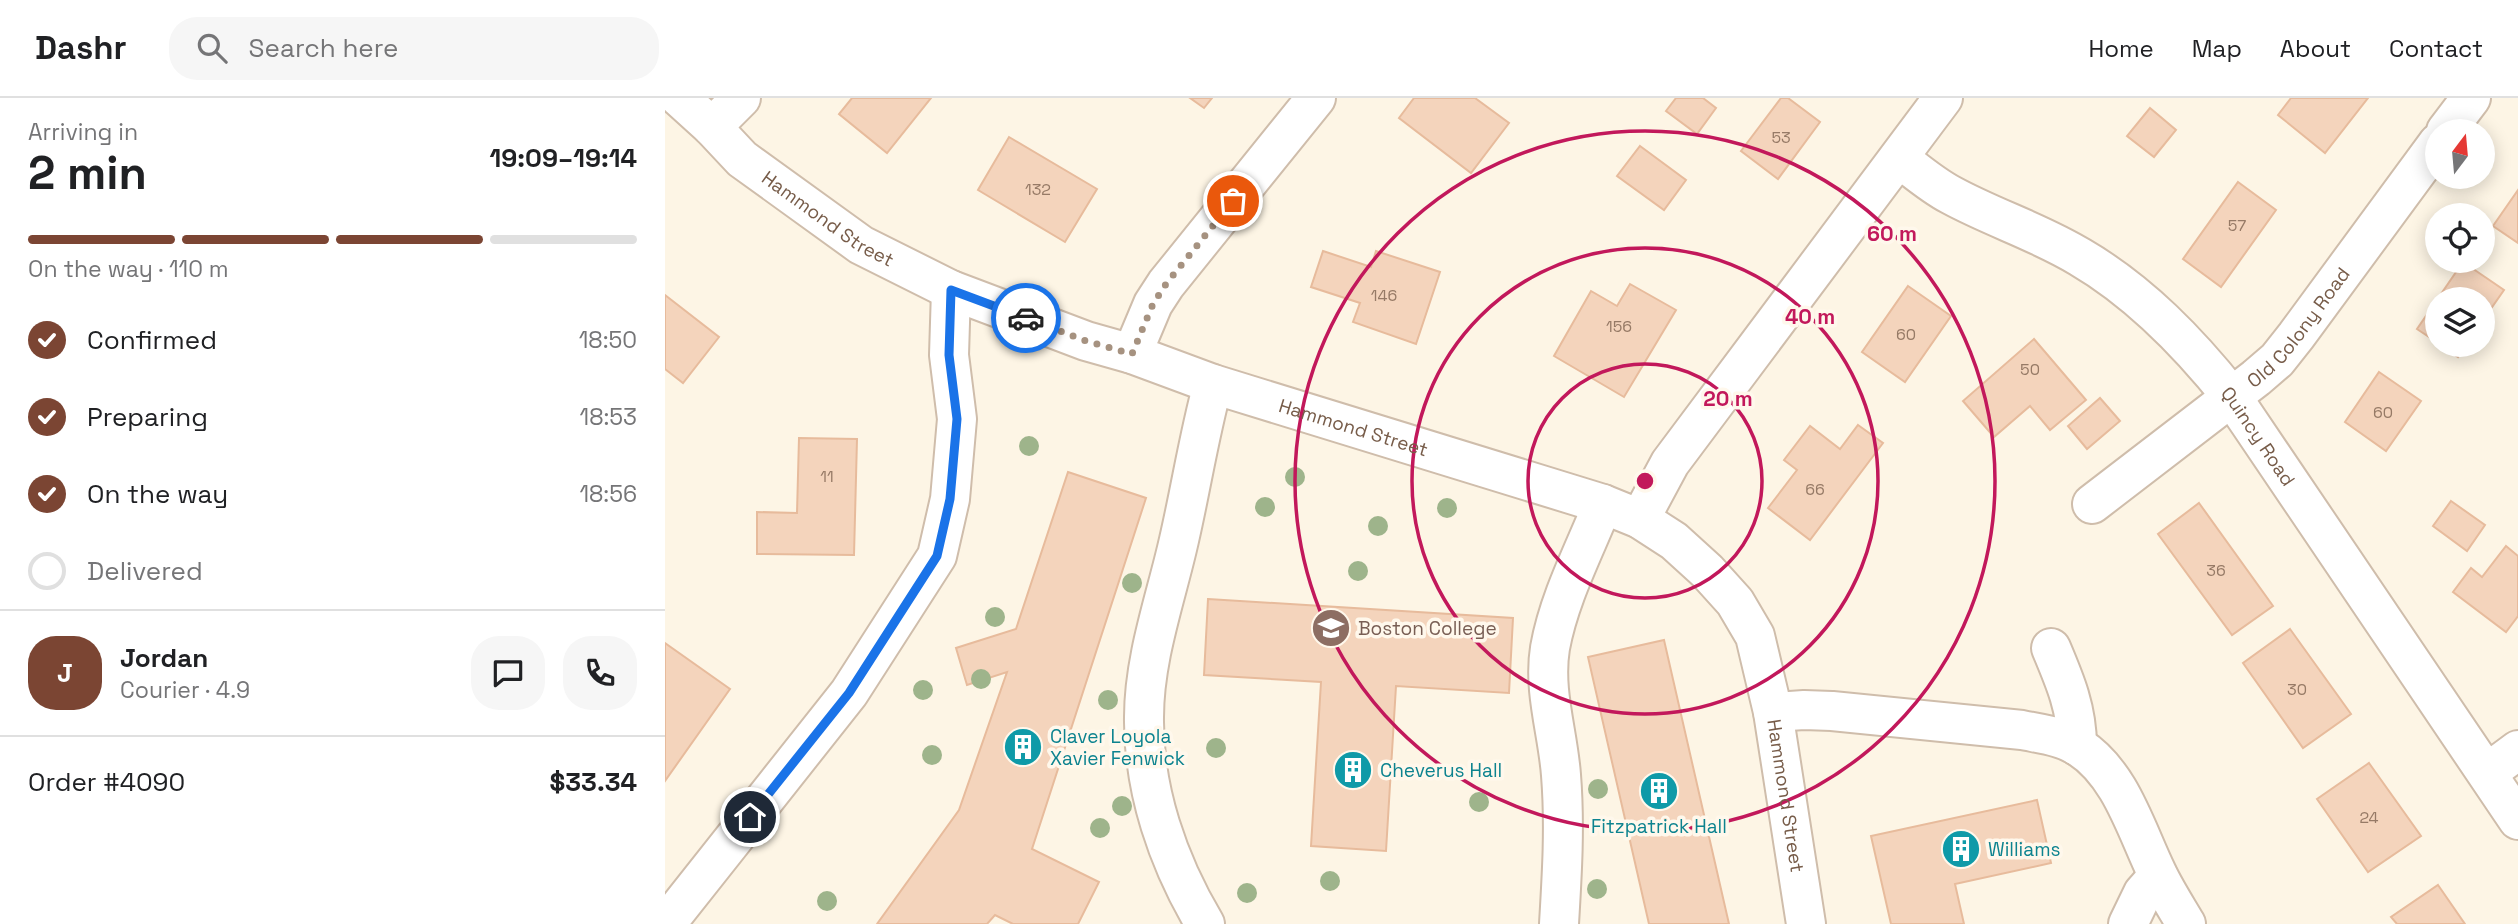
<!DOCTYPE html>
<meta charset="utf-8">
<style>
:root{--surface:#fff;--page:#f6f6f6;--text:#202124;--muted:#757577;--line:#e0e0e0;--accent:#7b4533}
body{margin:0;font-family:"Space Grotesk",sans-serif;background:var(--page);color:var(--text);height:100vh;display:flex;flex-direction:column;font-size:26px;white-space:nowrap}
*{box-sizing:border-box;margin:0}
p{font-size:23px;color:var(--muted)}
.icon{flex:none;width:38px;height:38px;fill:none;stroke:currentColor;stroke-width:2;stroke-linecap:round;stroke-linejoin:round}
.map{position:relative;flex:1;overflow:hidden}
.sheet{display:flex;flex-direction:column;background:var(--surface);width:665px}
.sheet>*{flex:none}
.needle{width:46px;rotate:16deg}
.buttons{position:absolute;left:1760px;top:21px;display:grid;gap:14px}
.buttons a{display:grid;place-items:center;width:70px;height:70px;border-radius:50%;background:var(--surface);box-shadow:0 4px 18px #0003;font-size:35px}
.pin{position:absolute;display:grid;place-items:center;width:60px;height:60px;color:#fff;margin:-30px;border:4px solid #fff;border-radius:50%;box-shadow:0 2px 7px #0007}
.courier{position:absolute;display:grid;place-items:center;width:70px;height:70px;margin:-35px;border:5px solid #1a73e8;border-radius:50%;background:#fff;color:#222;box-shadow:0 2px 9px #0007}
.overview em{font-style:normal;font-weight:700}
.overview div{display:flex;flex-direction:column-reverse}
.overview{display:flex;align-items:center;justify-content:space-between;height:119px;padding:0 28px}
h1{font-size:46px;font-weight:700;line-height:52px}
.bar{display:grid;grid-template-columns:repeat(4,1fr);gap:10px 7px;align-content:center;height:84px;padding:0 28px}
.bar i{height:9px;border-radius:5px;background:var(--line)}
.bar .selected{background:var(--accent)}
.bar p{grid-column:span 4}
.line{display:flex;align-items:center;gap:18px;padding:0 28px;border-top:2px solid var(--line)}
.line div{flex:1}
.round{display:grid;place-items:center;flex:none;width:74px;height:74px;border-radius:28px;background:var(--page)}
ol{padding:0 28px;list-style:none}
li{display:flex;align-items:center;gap:21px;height:77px}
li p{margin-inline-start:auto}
li .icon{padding:7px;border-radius:50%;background:var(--accent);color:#fff;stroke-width:4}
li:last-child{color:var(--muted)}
li i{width:38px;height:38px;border:4px solid var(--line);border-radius:50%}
header{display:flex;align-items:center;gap:42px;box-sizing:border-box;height:98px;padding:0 35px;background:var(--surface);border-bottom:2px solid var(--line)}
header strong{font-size:33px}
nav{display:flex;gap:38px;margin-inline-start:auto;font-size:24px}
.search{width:490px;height:63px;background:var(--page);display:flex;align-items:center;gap:18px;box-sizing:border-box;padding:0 24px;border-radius:28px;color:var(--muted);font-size:26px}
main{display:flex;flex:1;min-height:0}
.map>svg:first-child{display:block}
.building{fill:#f4d4bc;stroke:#e7bb9c;stroke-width:2}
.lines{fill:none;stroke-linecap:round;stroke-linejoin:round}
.minor-casing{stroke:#cfbdab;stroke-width:42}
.minor{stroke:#fff;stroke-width:38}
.tree{fill:#9eb48b}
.done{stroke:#a69280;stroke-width:7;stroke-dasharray:0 12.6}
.route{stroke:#1a73e8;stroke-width:9}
.ring{fill:none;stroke:#c2185b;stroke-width:3.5}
.labels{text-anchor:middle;stroke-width:7;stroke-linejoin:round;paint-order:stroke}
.number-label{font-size:16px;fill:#967a66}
.street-label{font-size:19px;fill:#775c49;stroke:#fff8ec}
.education-label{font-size:19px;fill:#785e54;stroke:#fff8ec;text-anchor:start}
.culture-label{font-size:19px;fill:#0d838f;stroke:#fff8ec;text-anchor:start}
.centre{fill:#c2185b;stroke:#fff8ec;stroke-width:3.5}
.ring-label{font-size:21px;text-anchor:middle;font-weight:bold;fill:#c2185b;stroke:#fff8ec;stroke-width:7;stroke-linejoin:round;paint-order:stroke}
</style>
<header>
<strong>Dashr</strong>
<div class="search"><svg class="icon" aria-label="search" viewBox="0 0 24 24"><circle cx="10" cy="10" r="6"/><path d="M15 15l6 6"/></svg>Search here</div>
<nav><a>Home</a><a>Map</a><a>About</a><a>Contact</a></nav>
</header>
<main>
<section class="sheet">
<div class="overview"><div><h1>2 min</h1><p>Arriving in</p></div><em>19:09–19:14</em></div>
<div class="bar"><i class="selected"></i><i class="selected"></i><i class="selected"></i><i></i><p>On the way · 110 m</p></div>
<ol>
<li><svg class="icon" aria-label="check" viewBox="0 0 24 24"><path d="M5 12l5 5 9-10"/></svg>Confirmed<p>18:50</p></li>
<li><svg class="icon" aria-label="check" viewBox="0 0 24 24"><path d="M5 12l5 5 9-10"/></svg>Preparing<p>18:53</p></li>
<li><svg class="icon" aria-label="check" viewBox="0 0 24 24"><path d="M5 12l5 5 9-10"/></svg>On the way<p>18:56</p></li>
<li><i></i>Delivered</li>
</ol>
<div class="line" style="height:126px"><b class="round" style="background:var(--accent);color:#fff">J</b><div><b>Jordan</b><p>Courier · 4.9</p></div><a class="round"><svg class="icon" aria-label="chat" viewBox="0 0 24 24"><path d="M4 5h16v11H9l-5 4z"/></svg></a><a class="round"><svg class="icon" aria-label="phone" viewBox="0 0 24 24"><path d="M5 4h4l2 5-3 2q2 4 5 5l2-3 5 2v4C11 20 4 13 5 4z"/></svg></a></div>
<div class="line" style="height:91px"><div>Order #4090</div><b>$33.34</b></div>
</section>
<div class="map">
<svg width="1853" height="826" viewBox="0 0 1853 826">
<rect width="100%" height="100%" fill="#fdf5e5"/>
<!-- building -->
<g class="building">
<path d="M187,0H266L222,55L174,16Z"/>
<path d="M525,0H547L539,10Z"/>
<path d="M749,0H810L844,25L806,75L734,20Z"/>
<path d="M1011,0H1038L1051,10L1032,36L1001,13Z"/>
<path d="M1116,0H1123L1155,24L1113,81L1076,53Z"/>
<path d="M1626,0H1703L1660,55L1613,17Z"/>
<path d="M1485,10L1511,32L1489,59L1462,38Z"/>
<path d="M344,39L432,91L400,144L313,92Z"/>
<path d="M975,48L1021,82L999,112L952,78Z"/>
<path d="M1573,84L1611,112L1556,189L1518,161Z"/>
<path d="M1853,92V145L1828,128Z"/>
<path d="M658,153L706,169L711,153L775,174L751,246L688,224L695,205L646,189Z"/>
<path d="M1798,164L1839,192L1818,222V201H1773V245L1752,231Z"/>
<path d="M965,186L1011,212L959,299L889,258L926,193L952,208Z"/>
<path d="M1243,188L1286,218L1240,284L1197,254Z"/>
<path d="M0,197L54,239L18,285L0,271Z"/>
<path d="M1369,241L1421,302L1385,332L1365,308L1329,339L1298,303Z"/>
<path d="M1776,247H1802L1793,259Z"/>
<path d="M1714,274L1756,303L1721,353L1680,324Z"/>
<path d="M1435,300L1455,323L1422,351L1403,328Z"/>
<path d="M1193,327L1218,345L1145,442L1103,410L1132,372L1119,362L1145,328L1175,351Z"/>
<path d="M134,340L192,341L189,457L92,456V414L132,415Z"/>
<path d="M403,374L481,400L367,751L434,784L413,826H348L330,817L322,826H212L294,712L342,574L302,587L291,550L351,531Z"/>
<path d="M1786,403L1820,427L1802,453L1768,428Z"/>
<path d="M1534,405L1608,508L1567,537L1493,436Z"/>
<path d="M1841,448L1853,458V518L1841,534L1788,494L1806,470L1817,479Z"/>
<path d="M543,501L848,520L844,595L731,588L721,753L646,748L656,584L539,577Z"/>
<path d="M1625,531L1686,616L1638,650L1578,565Z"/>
<path d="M999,542L1064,826H984L923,559Z"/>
<path d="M0,545L65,591L0,683Z"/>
<path d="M1704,665L1756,738L1703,774L1652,701Z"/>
<path d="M1372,702L1386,765L1290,786L1299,826H1226L1206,738Z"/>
<path d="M1773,787L1800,826H1732L1726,819Z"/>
</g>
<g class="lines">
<!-- minor casing -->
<g class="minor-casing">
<g id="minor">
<path id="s1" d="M15,0L47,29L77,61L196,147L286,192L421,243L467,256L548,286L938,406L975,421L1009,443L1042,473L1070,504L1090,538L1108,614L1141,826"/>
<path d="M47,29L76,0"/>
<path d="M1781,33L1806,0"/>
<path id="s2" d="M1234,60C1251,73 1267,87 1286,97C1328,120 1374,134 1415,159C1475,194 1524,245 1567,299L1853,722"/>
<path d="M467,256L488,206L501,186L651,0"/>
<path id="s3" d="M1427,406L1591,280L1612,262L1631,238L1773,45"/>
<path d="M975,421L1005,365L1278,0"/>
<path d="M1386,550C1400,583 1412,611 1412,648"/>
<path d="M1108,614L1139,612L1167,613L1357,632C1376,636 1397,638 1414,649C1456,676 1471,732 1492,775C1500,792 1511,809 1521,826"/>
<path d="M1822,675L1853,652"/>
<path d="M1,826L184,595L272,458L285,401L292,321L284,257L286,192"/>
<path d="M540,826C503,764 478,692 479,619C479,559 501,500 514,442C526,390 534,337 548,286"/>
<path d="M894,826C897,776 900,727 896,677C893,635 878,593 885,550C894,500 919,453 938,406"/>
<path d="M1463,826L1478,795L1493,778"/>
</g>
</g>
<!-- minor -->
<use href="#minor" class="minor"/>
</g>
<!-- trees -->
<g class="tree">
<circle cx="364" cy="348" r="10"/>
<circle cx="630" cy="379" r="10"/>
<circle cx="600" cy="409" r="10"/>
<circle cx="782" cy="410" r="10"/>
<circle cx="713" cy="428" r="10"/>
<circle cx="693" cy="473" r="10"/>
<circle cx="467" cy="485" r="10"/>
<circle cx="330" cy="519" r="10"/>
<circle cx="316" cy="581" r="10"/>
<circle cx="258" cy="592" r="10"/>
<circle cx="443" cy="602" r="10"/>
<circle cx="551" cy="650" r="10"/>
<circle cx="267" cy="657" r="10"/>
<circle cx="933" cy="691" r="10"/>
<circle cx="814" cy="704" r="10"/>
<circle cx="457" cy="708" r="10"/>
<circle cx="435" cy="730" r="10"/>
<circle cx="665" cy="783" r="10"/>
<circle cx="932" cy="791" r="10"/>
<circle cx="582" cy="795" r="10"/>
<circle cx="162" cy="803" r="10"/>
</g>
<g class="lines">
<!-- done -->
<path class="done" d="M361,220L421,243L467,256L488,206L501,186L568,103"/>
<!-- route -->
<path class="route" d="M85,719L184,595L272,458L285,401L292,321L284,257L286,192L361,220"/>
</g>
<!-- distance rings -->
<g class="ring">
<circle cx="980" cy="383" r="117"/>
<circle cx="980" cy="383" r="233"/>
<circle cx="980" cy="383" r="350"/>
</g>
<!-- icons -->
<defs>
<g id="university-disc" transform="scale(2.0125)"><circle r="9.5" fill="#8d6e63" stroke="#fff8ec"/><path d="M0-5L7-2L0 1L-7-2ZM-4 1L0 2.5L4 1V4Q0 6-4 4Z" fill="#fff"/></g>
<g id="building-disc" transform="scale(2.0125)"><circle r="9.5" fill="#0f9aa8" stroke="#fff8ec"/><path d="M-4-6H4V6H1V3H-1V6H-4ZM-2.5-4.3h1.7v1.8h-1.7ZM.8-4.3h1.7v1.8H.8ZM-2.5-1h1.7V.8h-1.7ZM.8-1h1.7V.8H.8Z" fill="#fff"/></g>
</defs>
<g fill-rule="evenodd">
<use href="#university-disc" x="666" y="530"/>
<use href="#building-disc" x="358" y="649"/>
<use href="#building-disc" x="688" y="672"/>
<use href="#building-disc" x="994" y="693"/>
<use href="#building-disc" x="1296" y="751"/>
</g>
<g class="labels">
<!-- number labels -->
<g class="number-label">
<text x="1116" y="45">53</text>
<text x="373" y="97">132</text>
<text x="1572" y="133">57</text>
<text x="719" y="203">146</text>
<text x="954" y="234">156</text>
<text x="1241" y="242">60</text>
<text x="1365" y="277">50</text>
<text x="1718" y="320">60</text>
<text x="162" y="384">11</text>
<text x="1150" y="397">66</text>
<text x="1551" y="478">36</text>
<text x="1632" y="597">30</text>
<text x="1704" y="725">24</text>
</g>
<!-- street labels -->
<g class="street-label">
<text dy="7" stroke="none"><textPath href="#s1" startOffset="192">Hammond Street</textPath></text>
<text dy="7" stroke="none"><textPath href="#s3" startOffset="273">Old Colony Road</textPath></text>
<text dy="7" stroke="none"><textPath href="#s1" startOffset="760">Hammond Street</textPath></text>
<text dy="7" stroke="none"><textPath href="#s2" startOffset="462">Quincy Road</textPath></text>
<text dy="7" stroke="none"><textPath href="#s1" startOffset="1390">Hammond Street</textPath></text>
</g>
<!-- education labels -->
<g class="education-label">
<text x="693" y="537">Boston College</text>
</g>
<!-- culture labels -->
<g class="culture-label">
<text x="385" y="645">Claver Loyola<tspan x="385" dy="22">Xavier Fenwick</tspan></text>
<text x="715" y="679">Cheverus Hall</text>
<text x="994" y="735" text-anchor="middle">Fitzpatrick Hall</text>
<text x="1323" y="758">Williams</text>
</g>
</g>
<circle cx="980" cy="383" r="10" class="centre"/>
<g class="ring-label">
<text x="1227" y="143">60 m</text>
<text x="1145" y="226">40 m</text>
<text x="1063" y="308">20 m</text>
</g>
</svg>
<div class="buttons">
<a><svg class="needle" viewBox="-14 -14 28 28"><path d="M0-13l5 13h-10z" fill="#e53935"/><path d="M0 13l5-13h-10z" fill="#757577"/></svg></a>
<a><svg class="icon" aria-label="locate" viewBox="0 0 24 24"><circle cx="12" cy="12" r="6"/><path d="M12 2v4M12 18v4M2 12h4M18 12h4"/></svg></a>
<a><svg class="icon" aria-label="layers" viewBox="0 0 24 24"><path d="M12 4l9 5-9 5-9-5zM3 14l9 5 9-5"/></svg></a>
</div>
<div class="pin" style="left:568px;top:103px;background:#ea580c"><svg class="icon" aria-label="bag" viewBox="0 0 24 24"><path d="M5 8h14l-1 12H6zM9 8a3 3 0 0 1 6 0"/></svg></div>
<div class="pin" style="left:85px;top:719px;background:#1f2937"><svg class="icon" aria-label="home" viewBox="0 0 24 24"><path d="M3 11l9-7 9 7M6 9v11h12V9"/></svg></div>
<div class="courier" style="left:361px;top:220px"><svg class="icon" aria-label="car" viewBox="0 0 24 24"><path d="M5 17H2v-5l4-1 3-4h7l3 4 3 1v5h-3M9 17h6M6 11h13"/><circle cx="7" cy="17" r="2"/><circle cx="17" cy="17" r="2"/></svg></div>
</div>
</main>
